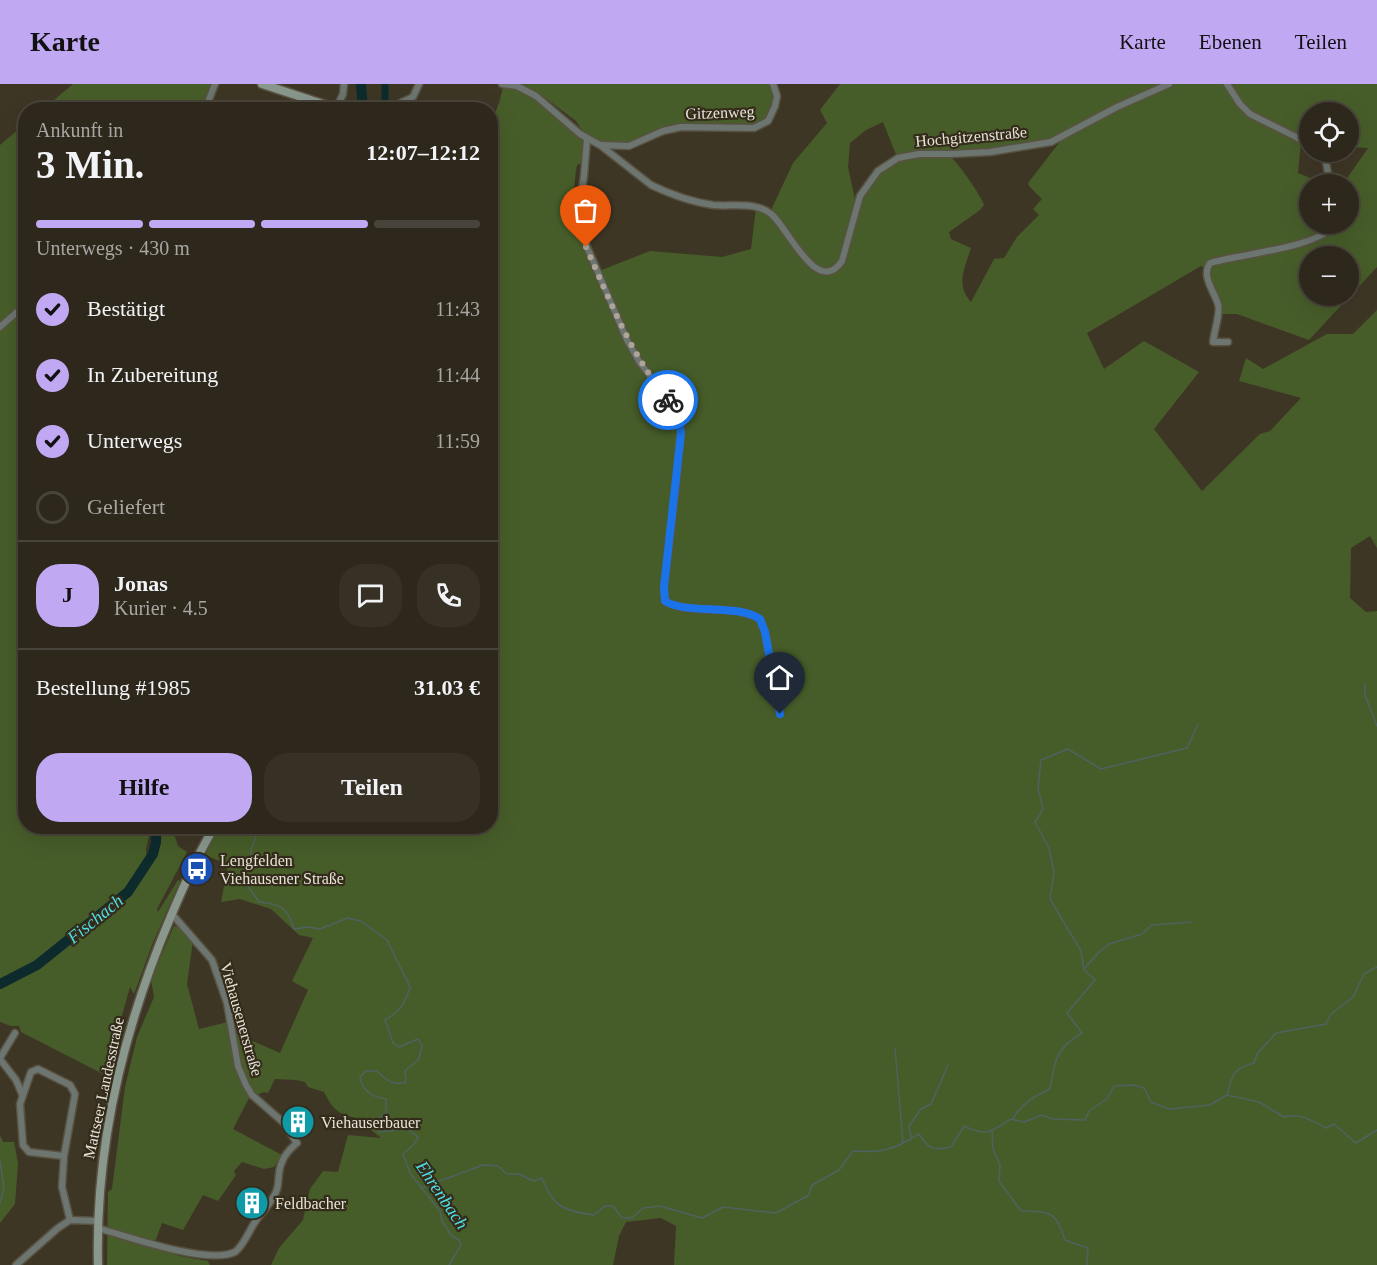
<!DOCTYPE html>
<html lang="de">
<meta charset="utf-8">
<style>
:root{--surface:#2e281c;--page:#363025;--text:#f1f3f6;--muted:#a7a6a3;--line:#49443b;--accent:#c0a8f3}
body{margin:0;font-family:"Times New Roman",serif;background:var(--page);color:var(--text);height:100vh;display:flex;flex-direction:column;font-size:22px;white-space:nowrap}
*{box-sizing:border-box;margin:0}
p{font-size:20px;color:var(--muted)}
.icon{flex:none;width:33px;height:33px;fill:none;stroke:currentColor;stroke-width:2;stroke-linecap:round;stroke-linejoin:round}
.map{position:relative;flex:1;overflow:hidden}
.panel{position:absolute;left:18px;top:18px;width:480px;height:732px;display:flex;flex-direction:column;background:var(--surface);border-radius:24px;box-shadow:0 6px 24px #0002,0 0 0 2px var(--line)}
.panel>*{flex:none}
.buttons{position:absolute;left:1299px;top:18px;display:grid;gap:12px}
.buttons a{display:grid;place-items:center;width:60px;height:60px;border-radius:50%;background:var(--surface);box-shadow:0 6px 24px #0002,0 0 0 2px var(--line);font-size:30px}
.pin{position:absolute;display:grid;place-items:center;width:51px;height:51px;color:#fff;margin:-62px -26px;border-radius:50% 50% 50% 0;rotate:-45deg;box-shadow:0 0 6px #0007}
.pin .icon{rotate:45deg}
.courier{position:absolute;display:grid;place-items:center;width:60px;height:60px;margin:-30px;border:4px solid #1a73e8;border-radius:50%;background:#fff;color:#222;box-shadow:0 2px 8px #0007}
.headline em{font-style:normal;font-weight:700}
.headline div{display:flex;flex-direction:column-reverse}
.headline{display:flex;align-items:center;justify-content:space-between;height:102px;padding:0 18px}
h1{font-size:39px;font-weight:700;line-height:45px}
.bar{display:grid;grid-template-columns:repeat(4,1fr);gap:9px 6px;align-content:center;height:72px;padding:0 18px}
.bar i{height:8px;border-radius:4px;background:var(--line)}
.bar .on{background:var(--accent)}
.bar p{grid-column:span 4}
.line{display:flex;align-items:center;gap:15px;padding:0 18px;border-top:2px solid var(--line)}
.line div{flex:1}
.round{display:grid;place-items:center;flex:none;width:63px;height:63px;border-radius:24px;background:var(--page)}
ol{padding:0 18px;list-style:none}
li{display:flex;align-items:center;gap:18px;height:66px}
li p{margin-inline-start:auto}
li .icon{padding:6px;border-radius:50%;background:var(--accent);color:#111;stroke-width:4}
li:last-child{color:var(--muted)}
li i{width:33px;height:33px;border:3px solid var(--line);border-radius:50%}
.cta{display:flex;gap:12px;margin-top:auto;padding:12px 18px}
.cta a{flex:1;height:69px;border-radius:24px;background:var(--accent);color:#111;font-size:24px;font-weight:700;line-height:69px;text-align:center}
.cta a+a{background:var(--page);color:var(--text)}
header{display:flex;align-items:center;gap:36px;box-sizing:border-box;height:84px;padding:0 30px;background:var(--accent);color:#111}
header strong{font-size:28px}
nav{display:flex;gap:33px;margin-inline-start:auto;font-size:21px}
.map>svg:first-child{display:block}
.green{fill:#475d29;fill-rule:evenodd}
.lines{fill:none;stroke-linecap:round;stroke-linejoin:round}
.stream{stroke:#4e6260;stroke-width:1.5}
.canal{stroke:#0d2b2d;stroke-width:7}
.river{stroke:#0d2b2d;stroke-width:10}
.street-casing{stroke:#595242;stroke-width:9}
.secondary-casing{stroke:#595242;stroke-width:11}
.street{stroke:#6c756f;stroke-width:6}
.secondary{stroke:#89978d;stroke-width:8}
.done{stroke:#aca699;stroke-width:6;stroke-dasharray:0 10.8}
.route{stroke:#1a73e8;stroke-width:8}
.labels{text-anchor:middle;stroke-width:4.5;stroke-linejoin:round;paint-order:stroke}
.street-label{font-size:16px;fill:#e7e3d8;stroke:#342c1b}
.poi-label{font-size:16px;fill:#e7e3d8;stroke:#342c1b;text-anchor:start}
.water-label{font-size:18px;font-style:italic;fill:#50dce4;stroke:#342c1b}
</style>
<header>
<strong>Karte</strong>
<nav><a>Karte</a><a>Ebenen</a><a>Teilen</a></nav>
</header>
<div class="map">
<svg width="1377" height="1181" viewBox="0 0 1377 1181">
<rect width="100%" height="100%" fill="#3e3625"/>
<!-- green -->
<g class="green">
<path d="M73,0H213L209,11L199,25L42,26Z"/>
<path d="M518,0H771C777,17 772,30 758,41H676L627,61L599,59L587,54L576,37L548,16Z"/>
<path d="M840,0H1167L1054,55L990,67L897,73L883,38L866,46L850,59L848,83L856,120L840,174L833,183L825,185L814,181L772,127V124L793,79L827,39L820,26Z"/>
<path d="M1174,0H1226L1242,25L1301,57L1298,89L1325,100H1310V140H1348V100H1343L1368,64L1349,63L1348,28H1310L1309,57L1247,26L1229,0H1377V183L1309,256L1237,230H1222C1223,214 1207,201 1211,186L1201,182L1087,249L1104,285L1144,257L1199,288L1154,345L1202,407L1260,350L1270,347L1301,314L1239,297L1246,274L1263,285L1327,250H1353L1377,226V464L1370,452L1351,464L1350,514L1366,528L1377,527V1181H674L676,1142L661,1134L626,1138L619,1152L613,1181H271L279,1164L303,1136L310,1105L323,1087L338,1088L348,1051L381,1054L366,1042L364,1036C340,1030 335,1030 324,1008L308,1003L305,998L296,996L275,995L268,1009L264,1008L249,1014L233,1045L282,1071L274,1083L264,1085L242,1078L234,1087L236,1091L218,1117L203,1111L183,1146L162,1139L153,1163L180,1172L208,1177L210,1181H107L108,1108L112,1105L125,1003L137,953L154,913L151,895L174,842L180,843L193,856L187,900L199,945L228,938L230,947L280,969L308,906L292,897L313,854L299,851L271,825L240,815L221,818L228,781L206,771L207,763L219,743L490,742V42L499,19L503,3L512,2L530,10L582,53L584,58V78L577,81C569,123 579,151 594,189L650,167L722,173L751,165L756,124L773,133L812,185H837C847,155 854,121 873,95C887,76 910,72 931,72C937,72 944,71 950,73C957,76 983,115 984,121L980,126L949,148L951,155L971,164C965,184 955,200 971,218L994,175L1004,174L1017,153L1039,131L1033,125L1042,115L1029,102L1028,99L1062,55L1141,13ZM1310,172H1348V212H1310Z"/>
<path d="M25,40L26,742L149,743L150,748L146,765L148,784C158,771 163,760 161,743H172L178,762L187,768L157,825L158,828L178,796L180,797L152,861L134,910L130,903L105,991L21,948L19,942H11L0,938V61Z"/>
<path d="M0,1051L3,1058H14L18,1079L15,1120L0,1139Z"/>
</g>
<g class="lines">
<!-- stream -->
<g class="stream">
<path d="M1365,600V611L1377,642"/>
<path d="M260,742L251,766V776L245,785L246,799L259,818C281,820 288,824 294,845L308,843L320,845L348,834L361,837L387,856L410,903C405,919 401,927 385,936L393,959L399,963L418,955L422,962L419,975L405,987L406,998C393,1002 386,996 377,987H366L360,993C362,1007 372,1013 386,1015V1029L372,1039L373,1043L379,1048L408,1045L418,1053L415,1059L403,1070L410,1089L440,1127L442,1137L451,1151L459,1156L461,1161L449,1181"/>
<path d="M1084,885L1098,869L1109,860L1142,850L1152,841L1191,838"/>
<path d="M895,964L903,1059"/>
<path d="M1227,1011L1259,1018L1284,1033C1301,1029 1311,1036 1326,1044L1334,1040L1356,1059L1377,1046"/>
<path d="M1013,1034C1022,1020 1035,1011 1050,1005C1055,976 1055,965 1082,949L1067,929L1095,896L1084,886L1081,867L1050,815L1054,789L1049,764L1035,738L1043,725L1038,704L1041,676L1068,665L1101,685L1187,664L1198,640"/>
<path d="M992,1047L993,1065L1000,1081L999,1097L1021,1127C1052,1128 1055,1127 1065,1156L1088,1164L1087,1181"/>
<path d="M911,1053L909,1042L921,1025L931,1020L948,981"/>
<path d="M0,1077L4,1104L0,1119"/>
<path d="M421,1104L483,1081L498,1082L507,1090H519L534,1097L542,1094C553,1124 565,1127 594,1131L605,1122H613L622,1134H632L643,1124L660,1122L702,1134L723,1123L776,1129L809,1111L812,1101L839,1086L853,1067C883,1069 893,1066 919,1050C929,1065 932,1067 951,1063L964,1042C987,1053 990,1048 1011,1035L1024,1038L1042,1031L1053,1035L1085,1036L1089,1027L1107,1015L1114,1002L1133,1001L1144,1004L1151,1018L1169,1025L1210,1021L1227,1011C1232,991 1233,984 1254,979L1257,970L1276,949L1326,940L1331,930L1353,913L1364,890L1377,883"/>
</g>
<!-- canal -->
<path class="canal" d="M385,26V0"/>
<!-- river -->
<g class="river">
<path d="M361,0L363,26"/>
<path d="M0,900L37,881L128,808L153,770L156,758V742"/>
</g>
<!-- street casing -->
<g class="street-casing">
<g id="street">
<path d="M502,0L517,2L536,12L580,50L600,61L651,101C670,110 691,118 713,121C732,123 755,117 771,130C788,143 817,214 842,177L860,112L878,87L898,74L919,70H952L990,68L1051,58L1117,23L1169,0"/>
<path d="M1227,0L1240,20L1250,30L1310,60"/>
<path d="M337,23L343,10L344,0"/>
<path d="M201,26L208,18L215,0"/>
<path d="M393,26L400,19L413,13L419,0"/>
<path d="M587,55L584,92L579,126L580,140L587,163L627,256L640,279L671,319L678,332L681,343L676,401L664,503L665,517C687,532 736,519 760,535L765,548L780,630"/>
<path d="M601,61L629,62L663,47L681,43L754,44L768,37L775,22L777,12L773,0"/>
<path d="M1318,68L1326,78L1330,100"/>
<path d="M0,243L26,220"/>
<path d="M1228,258H1213C1214,248 1221,227 1218,220C1214,207 1201,192 1210,179C1238,170 1320,164 1335,140"/>
<path d="M0,974L15,949"/>
<path d="M0,975L16,996L22,1010"/>
<path d="M64,1072L29,1068L23,1061L20,1020L31,988L38,985L70,1001L75,1010L64,1072L62,1103L70,1136"/>
<path d="M98,1144C128,1153 208,1181 235,1168C244,1161 249,1147 255,1138C262,1127 271,1120 276,1108C279,1102 278,1096 279,1090C280,1077 287,1067 297,1059L284,1039L252,1011L246,1001L238,982L227,919L212,876L172,830"/>
<path d="M16,1181L58,1144L70,1136L98,1137"/>
</g>
</g>
<!-- secondary casing -->
<g class="secondary-casing">
<g id="secondary">
<path d="M262,0L341,26"/>
<path d="M98,1181C95,1060 124,943 171,832C184,801 197,771 215,742"/>
</g>
</g>
<!-- street -->
<use href="#street" class="street"/>
<!-- secondary -->
<use href="#secondary" class="secondary"/>
</g>
<g class="lines">
<!-- done -->
<path class="done" d="M586,163C611,219 629,267 668,316"/>
<!-- route -->
<path class="route" d="M668,316L678,332L681,349L664,503L665,517C687,531 736,519 760,535L765,548L780,630"/>
</g>
<!-- icons -->
<defs>
<g id="bus-disc" transform="scale(1.725)"><circle r="9.5" fill="#1a4fb4" stroke="#342c1b"/><path d="M-5-6H5V4H4V6H2V4H-2V6H-4V4H-5ZM-3.5-4V0h7V-4ZM-3.5 1.2v1.5H-2V1.2ZM2 1.2v1.5H3.5V1.2Z" fill="#fff"/></g>
<g id="building-disc" transform="scale(1.725)"><circle r="9.5" fill="#0f9aa8" stroke="#342c1b"/><path d="M-4-6H4V6H1V3H-1V6H-4ZM-2.5-4.3h1.7v1.8h-1.7ZM.8-4.3h1.7v1.8H.8ZM-2.5-1h1.7V.8h-1.7ZM.8-1h1.7V.8H.8Z" fill="#fff"/></g>
</defs>
<g fill-rule="evenodd">
<use href="#bus-disc" x="197" y="785"/>
<use href="#building-disc" x="298" y="1038"/>
<use href="#building-disc" x="252" y="1119"/>
</g>
<g class="labels">
<!-- street labels -->
<g class="street-label">
<text transform="translate(720 28) rotate(-2)" y="6">Gitzenweg</text>
<text transform="translate(971 52) rotate(-5)" y="6">Hochgitzenstraße</text>
<text transform="translate(242 935) rotate(74)" y="6">Viehausenerstraße</text>
<text transform="translate(103 1004) rotate(-78)" y="6">Mattseer Landesstraße</text>
</g>
<!-- poi labels -->
<g class="poi-label">
<text x="220" y="782">Lengfelden<tspan x="220" dy="18">Viehausener Straße</tspan></text>
<text x="321" y="1044">Viehauserbauer</text>
<text x="275" y="1125">Feldbacher</text>
</g>
<!-- water labels -->
<g class="water-label">
<text transform="translate(95 835) rotate(-39)" y="6">Fischach</text>
<text transform="translate(442 1111) rotate(56)" y="6">Ehrenbach</text>
</g>
</g>
</svg>
<div class="buttons">
<a><svg class="icon" aria-label="locate" viewBox="0 0 24 24"><circle cx="12" cy="12" r="6"/><path d="M12 2v4M12 18v4M2 12h4M18 12h4"/></svg></a>
<a>+</a>
<a>−</a>
</div>
<div class="pin" style="left:586px;top:163px;background:#ea580c"><svg class="icon" aria-label="bag" viewBox="0 0 24 24"><path d="M5 8h14l-1 12H6zM9 8a3 3 0 0 1 6 0"/></svg></div>
<div class="pin" style="left:780px;top:630px;background:#1f2937"><svg class="icon" aria-label="home" viewBox="0 0 24 24"><path d="M3 11l9-7 9 7M6 9v11h12V9"/></svg></div>
<div class="courier" style="left:668px;top:316px"><svg class="icon" aria-label="bike" viewBox="0 0 24 24"><circle cx="6" cy="16" r="4"/><circle cx="18" cy="16" r="4"/><path d="M6 16l4-8h5l3 8M10 8l3 8H6M13 5h3"/></svg></div>
<section class="panel">
<div class="headline"><div><h1>3 Min.</h1><p>Ankunft in</p></div><em>12:07–12:12</em></div>
<div class="bar"><i class="on"></i><i class="on"></i><i class="on"></i><i></i><p>Unterwegs · 430 m</p></div>
<ol>
<li><svg class="icon" aria-label="check" viewBox="0 0 24 24"><path d="M5 12l5 5 9-10"/></svg>Bestätigt<p>11:43</p></li>
<li><svg class="icon" aria-label="check" viewBox="0 0 24 24"><path d="M5 12l5 5 9-10"/></svg>In Zubereitung<p>11:44</p></li>
<li><svg class="icon" aria-label="check" viewBox="0 0 24 24"><path d="M5 12l5 5 9-10"/></svg>Unterwegs<p>11:59</p></li>
<li><i></i>Geliefert</li>
</ol>
<div class="line" style="height:108px"><b class="round" style="background:var(--accent);color:#111">J</b><div><b>Jonas</b><p>Kurier · 4.5</p></div><a class="round"><svg class="icon" aria-label="chat" viewBox="0 0 24 24"><path d="M4 5h16v11H9l-5 4z"/></svg></a><a class="round"><svg class="icon" aria-label="phone" viewBox="0 0 24 24"><path d="M5 4h4l2 5-3 2q2 4 5 5l2-3 5 2v4C11 20 4 13 5 4z"/></svg></a></div>
<div class="line" style="height:78px"><div>Bestellung #1985</div><b>31.03 €</b></div>
<div class="cta"><a>Hilfe</a><a>Teilen</a></div>
</section>
</div>
